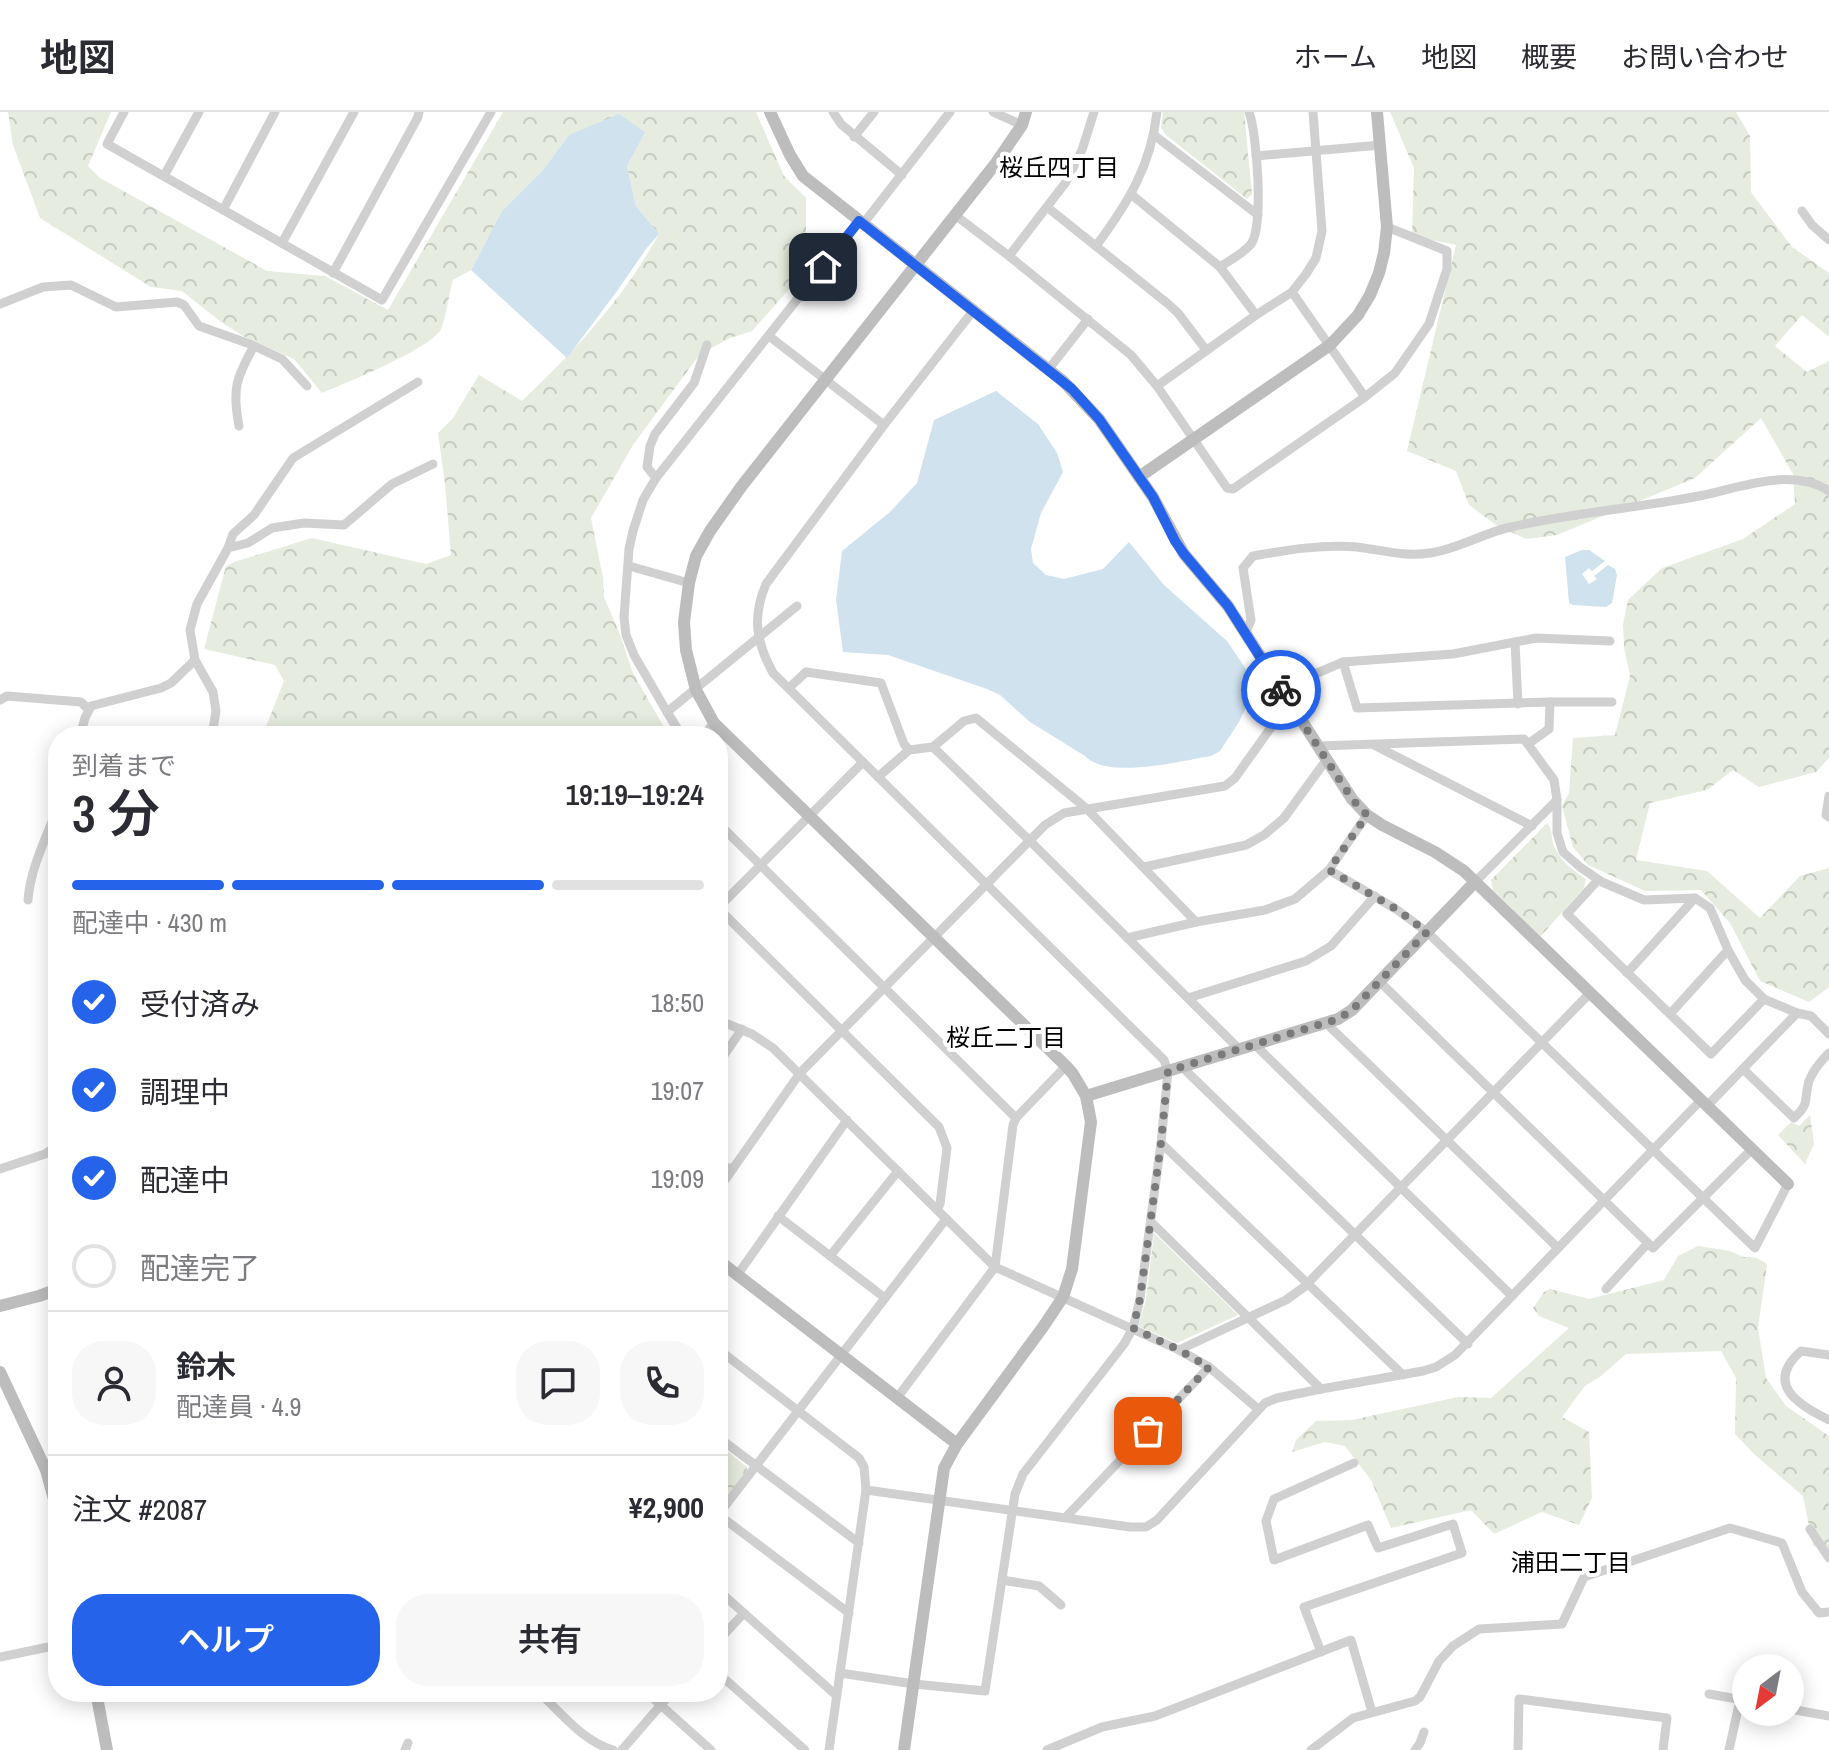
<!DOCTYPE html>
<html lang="ja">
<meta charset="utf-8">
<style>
:root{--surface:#fff;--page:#f7f7f7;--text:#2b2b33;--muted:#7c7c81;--line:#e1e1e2;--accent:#2563eb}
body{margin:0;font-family:"Archivo Narrow","Noto Sans JP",sans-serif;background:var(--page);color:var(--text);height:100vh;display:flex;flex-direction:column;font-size:30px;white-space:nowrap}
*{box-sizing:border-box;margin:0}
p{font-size:26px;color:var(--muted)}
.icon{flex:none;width:44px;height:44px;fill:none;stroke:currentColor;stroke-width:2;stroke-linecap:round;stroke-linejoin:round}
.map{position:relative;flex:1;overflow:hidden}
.side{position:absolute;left:48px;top:614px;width:680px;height:976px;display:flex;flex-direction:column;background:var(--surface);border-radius:32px;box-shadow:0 4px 20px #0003}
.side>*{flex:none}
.needle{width:52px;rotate:212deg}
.buttons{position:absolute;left:1732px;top:1542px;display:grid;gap:16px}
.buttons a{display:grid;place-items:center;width:72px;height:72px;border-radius:50%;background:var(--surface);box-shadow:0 4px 20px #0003;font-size:40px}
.pin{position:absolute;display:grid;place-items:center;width:68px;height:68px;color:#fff;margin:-34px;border-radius:16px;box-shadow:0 4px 12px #0006}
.courier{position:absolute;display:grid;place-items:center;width:80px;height:80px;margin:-40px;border:6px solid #2563eb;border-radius:50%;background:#fff;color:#222;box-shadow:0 2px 10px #0007}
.summary em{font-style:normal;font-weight:600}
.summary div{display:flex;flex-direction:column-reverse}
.summary{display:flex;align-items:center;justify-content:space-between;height:136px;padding:0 24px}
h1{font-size:52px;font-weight:600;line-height:60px}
.bar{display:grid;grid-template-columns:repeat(4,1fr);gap:12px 8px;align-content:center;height:96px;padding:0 24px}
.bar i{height:10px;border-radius:6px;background:var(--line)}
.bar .current{background:var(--accent)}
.bar p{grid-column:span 4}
.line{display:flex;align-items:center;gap:20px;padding:0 24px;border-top:2px solid var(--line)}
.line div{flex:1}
.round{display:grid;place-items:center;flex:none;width:84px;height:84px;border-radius:32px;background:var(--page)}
ol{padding:0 24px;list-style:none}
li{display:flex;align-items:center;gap:24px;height:88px}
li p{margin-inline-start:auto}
li .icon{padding:8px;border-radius:50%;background:var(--accent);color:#fff;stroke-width:4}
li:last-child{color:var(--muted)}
li i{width:44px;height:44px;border:4px solid var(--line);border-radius:50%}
.action{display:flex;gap:16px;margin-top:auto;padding:16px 24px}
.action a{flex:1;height:92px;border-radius:32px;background:var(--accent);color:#fff;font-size:32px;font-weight:600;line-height:92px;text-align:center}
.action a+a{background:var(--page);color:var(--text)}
header{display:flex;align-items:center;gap:48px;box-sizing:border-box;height:112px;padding:0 40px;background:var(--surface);border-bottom:2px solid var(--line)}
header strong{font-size:38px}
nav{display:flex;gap:44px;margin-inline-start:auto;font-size:28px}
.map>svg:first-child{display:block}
.forest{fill:url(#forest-crowns)}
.water{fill:#cfe2ee}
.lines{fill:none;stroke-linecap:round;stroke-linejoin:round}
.street{stroke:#d0d0d0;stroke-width:9}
.secondary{stroke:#bdbdbd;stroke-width:12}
.done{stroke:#7a7a7a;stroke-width:8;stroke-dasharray:0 14.4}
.route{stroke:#2563eb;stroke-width:10}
.labels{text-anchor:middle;stroke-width:8;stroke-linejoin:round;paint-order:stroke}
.neighbourhood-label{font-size:24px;fill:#000;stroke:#fff}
</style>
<header>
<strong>地図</strong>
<nav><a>ホーム</a><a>地図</a><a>概要</a><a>お問い合わせ</a></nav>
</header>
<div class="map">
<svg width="1829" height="1638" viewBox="0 0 1829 1638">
<defs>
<pattern id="forest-crowns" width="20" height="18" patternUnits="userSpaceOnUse" patternTransform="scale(2)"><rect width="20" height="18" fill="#e6ecdf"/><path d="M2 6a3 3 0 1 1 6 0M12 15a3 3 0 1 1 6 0" fill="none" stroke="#c6cbc0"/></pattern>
</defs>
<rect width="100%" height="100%" fill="#fff"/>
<!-- forest -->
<g class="forest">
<path d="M8,0H111L88,54L100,66L267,159L325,164L388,198L503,0H756L784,64L806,86V158L752,219L730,226L700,242L633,333L591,406L603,466L604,485L619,520L633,561L669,624H260L265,617L284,569L275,553L204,537L226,454L237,449L312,426L426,452L451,443L445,372L438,321L453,306L479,263L522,289C575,239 623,187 659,122L636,94L627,54L644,20L569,23L542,59L502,99L471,158L453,168C449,180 446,207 441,217C431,237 345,271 322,281L294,247L243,224L221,210L182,179L151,175L40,106L13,33Z"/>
<path d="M1163,0H1244L1252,82L1247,87L1166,23L1161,16Z"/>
<path d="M1390,0H1736L1750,24L1751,80L1792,135L1829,161V223L1828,224L1802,203L1775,234L1807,260L1829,249V646L1816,660L1759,675L1733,658L1707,678L1650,691L1636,748L1707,759L1760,806L1800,764L1829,756V875L1809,890L1760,869L1730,811L1701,778L1645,779L1588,753L1573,735L1562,694L1569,681L1573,626L1615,623L1630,564L1624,535L1623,512L1628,488L1662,456L1743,427L1795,392L1793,362L1761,306L1695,366L1557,423L1526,427L1496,413L1469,393L1456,359L1407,339L1456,133L1412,124L1414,56Z"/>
<path d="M1547,711C1553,719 1551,723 1553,731C1558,747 1572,758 1586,767L1584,776L1540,825L1493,778L1491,768Z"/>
<path d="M1810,1003L1814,1032L1805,1052L1778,1023L1791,1010L1799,1014Z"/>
<path d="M1154,1121L1238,1203L1177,1231L1138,1214L1146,1188Z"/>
<path d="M1698,1134L1730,1139L1744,1145C1751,1143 1762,1147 1767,1153L1758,1216L1766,1266L1786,1294L1829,1324V1439L1813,1434L1803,1384L1755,1343L1735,1322L1736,1266L1721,1239L1626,1242L1601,1264L1585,1274L1562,1305L1589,1320L1592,1386L1579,1413L1542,1400L1494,1422L1471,1398L1391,1416L1371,1368L1345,1334L1325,1330L1292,1340L1296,1328L1316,1309L1352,1308L1458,1285L1491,1286L1569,1216L1539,1204L1533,1196L1544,1180L1550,1177L1589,1187L1664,1168L1678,1144Z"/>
<path d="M718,1332L747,1355V1360L718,1398Z"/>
</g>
<!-- water -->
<g class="water">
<path d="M619,2L645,20L627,54L636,94L659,122L646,137L617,179L567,246L471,158L502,99L542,59L569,23Z"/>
<path d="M996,279L1038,312L1057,341L1063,360L1041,401L1031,437L1033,451L1046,463L1064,467L1103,457L1129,430L1164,473L1227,529L1248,560L1246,595L1239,610L1220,639L1211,644C1180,649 1108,668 1085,644L1030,610L1000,583L987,577L888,543L843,540L836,488L842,439L890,400L917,371L934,308Z"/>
<path d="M1582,438H1589L1605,449L1592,459L1589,456L1582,462L1589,472L1597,467L1594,464L1608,453L1615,457L1617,463L1612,491L1606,495L1573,493L1569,491L1565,445Z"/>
</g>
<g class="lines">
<!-- street -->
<g class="street">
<path d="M124,0L107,32L382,188L491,0"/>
<path d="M833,0L841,12L902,63"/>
<path d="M993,0L1022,13"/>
<path d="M1154,23L1258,103"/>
<path d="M854,25L874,0"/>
<path d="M1256,44L1381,33"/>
<path d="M164,64L199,0"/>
<path d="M1132,83L1220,155L1256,203"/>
<path d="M1047,95L1167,191L1178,201L1206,238"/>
<path d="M223,98L275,0"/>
<path d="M1802,99L1812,113L1829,128"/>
<path d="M955,103L1009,144L1131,243L1157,274L1227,376L1233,377L1365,285L1395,261L1429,212L1447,157V139L1387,115"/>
<path d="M863,112L950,0"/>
<path d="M282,131L354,0"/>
<path d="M1096,134C1128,91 1151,54 1157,0"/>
<path d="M1009,144L1066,70L1082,38L1094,0"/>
<path d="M1220,155C1230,148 1244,141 1251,132C1264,115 1257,21 1249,0"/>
<path d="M333,161L418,5L419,0"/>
<path d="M1292,180L1365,285"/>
<path d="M0,192L43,175L71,173L116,195L177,190L184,193L199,214L250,232L282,247L307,274"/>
<path d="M769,224L884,313"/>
<path d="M1048,258L1088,207"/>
<path d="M1157,274L1256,203L1292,180L1306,162L1316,146L1322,119L1313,0"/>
<path d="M239,314C232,277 236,266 254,234"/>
<path d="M656,366L647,355L650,334L655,322L694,271L707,233"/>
<path d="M228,436L248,431L272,416L304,411L344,413L392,372L433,352"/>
<path d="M629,454L689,471"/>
<path d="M797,494L667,600L634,543L626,523L624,505L629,437L633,419L643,388L656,366L859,109"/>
<path d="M1246,520L1251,508L1243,456L1253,444C1287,438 1322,432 1357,435C1381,438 1405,445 1430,441C1458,437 1483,421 1511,415C1575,400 1640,396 1704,383C1742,375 1793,355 1829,379"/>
<path d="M1515,530L1518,592"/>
<path d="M1343,550L1357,596L1550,590H1612"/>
<path d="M789,576L806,560L881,571L904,632L909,638"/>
<path d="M1280,577L1343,550L1453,542L1536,526L1610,529"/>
<path d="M0,588L7,584L81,590L88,597"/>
<path d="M667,600L682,624"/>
<path d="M80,624L85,606L91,594L161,576L171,571L195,548"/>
<path d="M212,624L216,599L213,580L195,548L190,518L197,492L228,436L233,422L254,403L293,346L418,270"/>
<path d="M703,624L714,611"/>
<path d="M1528,632L1549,617L1550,590"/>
<path d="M1374,633L1532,714"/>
<path d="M1318,634L1524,627L1554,668L1557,688V721L1563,740L1580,755L1602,770L1644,788L1695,786L1710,796L1728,838L1745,868L1764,887L1797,901L1811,904L1829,922"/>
<path d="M933,635L1030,729L1239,937"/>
<path d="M863,650L718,796L939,1015L947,1036L940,1092L937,1098"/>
<path d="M878,665L909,638L933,635L964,609L976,606L1086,696L1196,810"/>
<path d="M1829,684L1826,703L1829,705"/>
<path d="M718,711L1016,1006L1013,1013L995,1155L897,1286"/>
<path d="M1144,755L1246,733L1264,723L1284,706L1327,647"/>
<path d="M1329,758L1396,797L1427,820L1755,1136L1788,1072"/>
<path d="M1598,768L1567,802L1711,942L1764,887"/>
<path d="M1475,770L1557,688"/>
<path d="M28,788C30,760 43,732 54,705L58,700"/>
<path d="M1127,826L1196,810L1265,798L1295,787L1329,758L1367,703"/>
<path d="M1627,861L1695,786"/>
<path d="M1380,870L1653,1136L1752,1037"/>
<path d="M1188,886L1306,849L1331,834L1375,784"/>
<path d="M1670,902L1728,838"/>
<path d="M718,908L752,922L773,936L995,1155L1179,1238L1209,1255L1258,1297"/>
<path d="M1326,911L1558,1136"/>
<path d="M1254,932L1512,1184"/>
<path d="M718,952L742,917"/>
<path d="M1181,954L1468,1232"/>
<path d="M1743,957L1794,1006C1811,990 1803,989 1809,969C1813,958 1821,949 1829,941"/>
<path d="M1707,994L1797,901"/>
<path d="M1016,1006L1066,954"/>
<path d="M1161,1031L1403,1263"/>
<path d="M718,1056H733"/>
<path d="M0,1057L45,1042L58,1033"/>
<path d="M718,1078L800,961L1045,713L1064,701L1225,674L1235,666L1289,590"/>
<path d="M778,1104L885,1186"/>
<path d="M1151,1110L1321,1277"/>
<path d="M830,1144L898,1059"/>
<path d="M738,1162L847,1008"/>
<path d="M1606,1177L1648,1131"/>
<path d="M718,1237L859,1346L864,1355L866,1378L829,1638"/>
<path d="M1179,1238L1286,1188L1304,1175L1590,881"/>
<path d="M1829,1243L1801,1239C1765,1271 1796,1292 1829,1308"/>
<path d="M718,1325L859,1431"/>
<path d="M866,1378L1130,1415H1146L1157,1408L1265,1291L1277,1286L1321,1277L1423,1259L1436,1255L1455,1243L1701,988"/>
<path d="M718,1403L946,1107"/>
<path d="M719,1403L849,1501"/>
<path d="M1066,1405L1209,1255"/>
<path d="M1810,1417L1829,1446"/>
<path d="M1002,1468L1039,1474L1061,1493"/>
<path d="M718,1478L837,1584"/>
<path d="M718,1529L744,1501"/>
<path d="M1321,1540L1304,1495L1462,1441L1453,1412L1378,1436L1368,1413L1274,1448L1266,1409L1274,1387L1354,1351"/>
<path d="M0,1545L58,1533"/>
<path d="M718,1561L805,1638"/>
<path d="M840,1561L914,1572L985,1579L1015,1382L1023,1362L1124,1232L1133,1216L1140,1187L1161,1031L1168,959L1164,948L773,561C756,530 752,505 766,472L884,313L973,199"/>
<path d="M539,1580C561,1601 583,1629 613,1638"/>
<path d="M646,1580L711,1638"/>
<path d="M1709,1582L1743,1588"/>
<path d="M1790,1597L1829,1604"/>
<path d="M405,1638L408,1631"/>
<path d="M622,1638L672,1580"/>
<path d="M1047,1638L1102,1615L1155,1604L1351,1528L1372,1600"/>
<path d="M1311,1638L1353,1606L1415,1589L1420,1585L1439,1549L1453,1534L1479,1517L1562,1512L1584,1465L1730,1416L1782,1431L1802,1480L1819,1501L1829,1500"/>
<path d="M1415,1638L1420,1631L1424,1620"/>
<path d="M1518,1638L1519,1587L1667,1606L1663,1638"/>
<path d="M1729,1638L1740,1588"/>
</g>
<!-- secondary -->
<g class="secondary">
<path d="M770,0L790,43L803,64L1063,269L1099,307L1153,385L1184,442L1228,494L1352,687L1367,703L1382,713L1435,740L1464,759L1788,1072"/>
<path d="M1139,365L1330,233L1358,203L1370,183L1379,161L1384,141L1387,115L1377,0"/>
<path d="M1086,984L1338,907L1352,898L1475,770"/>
<path d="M718,1148L957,1332"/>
<path d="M0,1194L39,1184L58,1177"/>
<path d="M0,1260L46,1358L58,1402"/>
<path d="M96,1580L107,1638"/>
<path d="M904,1638L944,1356L957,1332L1043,1215L1063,1185L1072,1157L1091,1010L1086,984L1073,962L1066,954L714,611L696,578L686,538L684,510L689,471L696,444L710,419L741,375L996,51L1022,13L1026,0"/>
</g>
</g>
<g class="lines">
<!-- done -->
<path class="done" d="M1148,1319L1209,1255L1179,1238L1133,1216L1140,1187L1161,1031L1168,959L1338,907L1352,898L1427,820L1396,797L1329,758L1367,703L1352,687L1281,578"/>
<!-- route -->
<path class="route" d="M823,155L859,109L1072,277L1099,307L1153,385L1175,429L1184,442L1228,494L1281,578"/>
</g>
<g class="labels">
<!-- neighbourhood labels -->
<g class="neighbourhood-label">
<text x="1059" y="64">桜丘四丁目</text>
<text x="1006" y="934">桜丘二丁目</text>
<text x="1571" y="1459">浦田二丁目</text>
</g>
</g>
</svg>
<div class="buttons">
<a><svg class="needle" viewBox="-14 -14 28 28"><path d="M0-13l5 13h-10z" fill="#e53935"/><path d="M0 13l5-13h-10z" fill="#7c7c81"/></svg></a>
</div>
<div class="pin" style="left:1148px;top:1319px;background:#ea580c"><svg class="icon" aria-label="bag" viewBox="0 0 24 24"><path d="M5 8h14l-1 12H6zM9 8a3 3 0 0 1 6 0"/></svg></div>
<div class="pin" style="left:823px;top:155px;background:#1f2937"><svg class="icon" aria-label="home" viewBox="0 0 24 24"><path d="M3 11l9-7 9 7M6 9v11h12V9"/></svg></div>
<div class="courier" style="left:1281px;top:578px"><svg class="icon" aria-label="bike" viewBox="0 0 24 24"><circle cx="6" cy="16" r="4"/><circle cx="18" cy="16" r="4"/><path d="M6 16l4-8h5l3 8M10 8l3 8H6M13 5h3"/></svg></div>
<section class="side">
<div class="summary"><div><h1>3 分</h1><p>到着まで</p></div><em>19:19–19:24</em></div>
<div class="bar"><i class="current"></i><i class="current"></i><i class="current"></i><i></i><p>配達中 · 430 m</p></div>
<ol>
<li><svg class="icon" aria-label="check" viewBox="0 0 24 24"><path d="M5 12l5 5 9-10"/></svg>受付済み<p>18:50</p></li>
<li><svg class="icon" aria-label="check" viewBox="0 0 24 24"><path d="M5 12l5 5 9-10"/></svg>調理中<p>19:07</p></li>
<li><svg class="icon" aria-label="check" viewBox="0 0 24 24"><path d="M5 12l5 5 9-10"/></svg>配達中<p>19:09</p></li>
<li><i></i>配達完了</li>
</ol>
<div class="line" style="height:144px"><a class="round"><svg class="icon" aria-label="person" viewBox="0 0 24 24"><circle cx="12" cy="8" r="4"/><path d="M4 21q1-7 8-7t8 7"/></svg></a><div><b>鈴木</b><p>配達員 · 4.9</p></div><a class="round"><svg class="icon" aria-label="chat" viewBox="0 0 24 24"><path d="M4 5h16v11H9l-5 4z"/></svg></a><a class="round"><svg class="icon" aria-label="phone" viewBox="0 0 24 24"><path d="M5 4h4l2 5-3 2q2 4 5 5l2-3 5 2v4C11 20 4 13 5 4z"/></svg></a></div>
<div class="line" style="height:104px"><div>注文 #2087</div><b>¥2,900</b></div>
<div class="action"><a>ヘルプ</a><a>共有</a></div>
</section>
</div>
